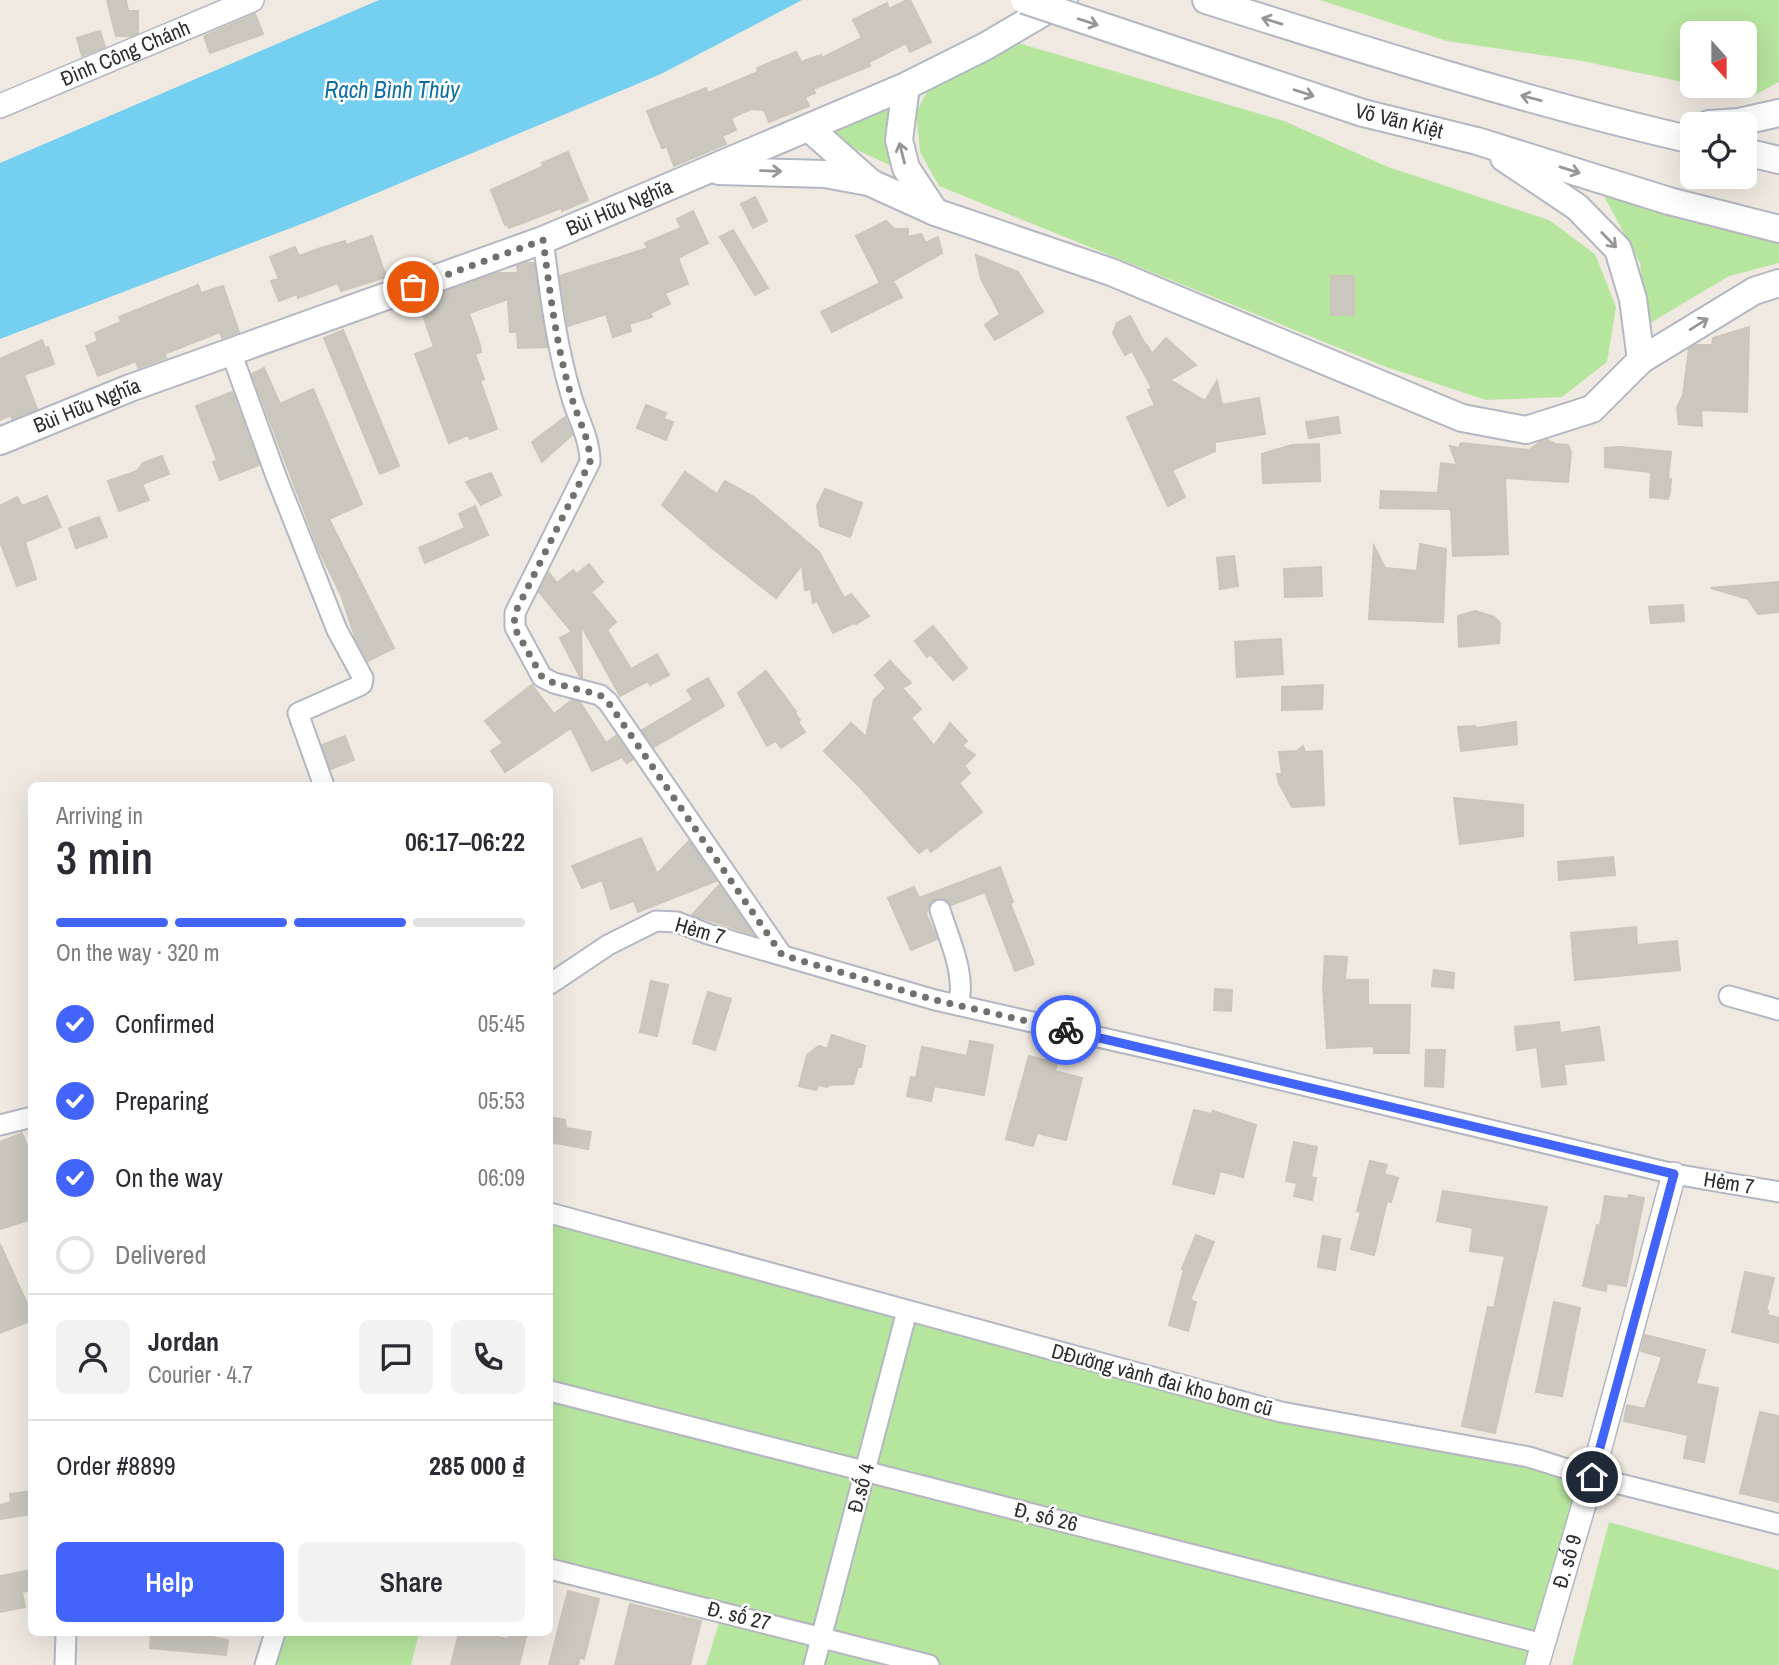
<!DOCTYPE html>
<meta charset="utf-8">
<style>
:root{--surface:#fff;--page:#f2f2f3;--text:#2b2b33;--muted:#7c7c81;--line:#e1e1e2;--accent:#4264fb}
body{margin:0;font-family:"Archivo Narrow",sans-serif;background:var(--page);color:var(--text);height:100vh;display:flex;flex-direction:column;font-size:26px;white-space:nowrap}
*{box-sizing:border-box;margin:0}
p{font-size:23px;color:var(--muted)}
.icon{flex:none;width:38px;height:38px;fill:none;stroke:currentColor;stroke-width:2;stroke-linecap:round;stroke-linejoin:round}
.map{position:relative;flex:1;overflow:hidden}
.drawer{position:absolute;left:28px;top:782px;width:525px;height:854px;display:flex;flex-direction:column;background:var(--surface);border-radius:10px;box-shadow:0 7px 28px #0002}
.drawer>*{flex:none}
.needle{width:46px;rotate:159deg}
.tools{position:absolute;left:1680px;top:21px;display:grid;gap:14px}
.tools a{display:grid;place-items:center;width:77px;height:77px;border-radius:10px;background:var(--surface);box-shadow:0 7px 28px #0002;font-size:35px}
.pin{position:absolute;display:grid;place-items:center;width:60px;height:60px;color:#fff;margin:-30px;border:4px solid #fff;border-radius:50%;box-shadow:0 2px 7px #0007}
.courier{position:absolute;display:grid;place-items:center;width:70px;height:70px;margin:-35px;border:5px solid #4264fb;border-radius:50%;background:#fff;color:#222;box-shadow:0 2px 9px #0007}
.summary em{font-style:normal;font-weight:600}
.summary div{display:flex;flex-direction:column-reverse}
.summary{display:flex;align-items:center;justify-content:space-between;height:119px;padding:0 28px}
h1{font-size:46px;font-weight:600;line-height:52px}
.bar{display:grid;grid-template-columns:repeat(4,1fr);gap:10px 7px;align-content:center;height:84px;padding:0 28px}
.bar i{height:9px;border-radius:5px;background:var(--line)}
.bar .current{background:var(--accent)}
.bar p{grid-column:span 4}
.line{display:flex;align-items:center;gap:18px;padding:0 28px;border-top:2px solid var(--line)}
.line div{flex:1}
.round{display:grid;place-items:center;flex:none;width:74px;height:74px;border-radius:10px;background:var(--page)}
ol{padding:0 28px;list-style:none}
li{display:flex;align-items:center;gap:21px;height:77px}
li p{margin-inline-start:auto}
li .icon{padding:7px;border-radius:50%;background:var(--accent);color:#fff;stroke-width:4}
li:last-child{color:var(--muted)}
li i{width:38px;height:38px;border:4px solid var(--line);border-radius:50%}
.button{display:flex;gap:14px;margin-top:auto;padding:14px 28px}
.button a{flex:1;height:80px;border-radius:10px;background:var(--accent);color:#fff;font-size:28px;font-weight:600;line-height:80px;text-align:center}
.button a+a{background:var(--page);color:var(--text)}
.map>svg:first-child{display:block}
.green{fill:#b6e59e}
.water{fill:#75cff0}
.building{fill:#cbc7bf;stroke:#cbc5ba;stroke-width:2}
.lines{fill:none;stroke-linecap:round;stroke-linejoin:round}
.minor-casing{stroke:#b4b7c1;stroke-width:23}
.tertiary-casing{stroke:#b4b7c1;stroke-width:26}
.secondary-casing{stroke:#b4b7c1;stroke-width:30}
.minor{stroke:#fff;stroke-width:19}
.tertiary{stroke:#fff;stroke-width:23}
.secondary{stroke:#fff;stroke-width:26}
.secondary-bridge-casing{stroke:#b4b7c1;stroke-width:30;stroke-linecap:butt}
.secondary-bridge{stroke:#fff;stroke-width:26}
.oneway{stroke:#969696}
.done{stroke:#726f6d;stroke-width:7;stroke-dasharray:0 12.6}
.route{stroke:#4264fb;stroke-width:9}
.labels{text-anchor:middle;stroke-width:5;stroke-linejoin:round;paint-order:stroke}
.street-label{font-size:21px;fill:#2e2e2e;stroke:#fff}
.water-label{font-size:23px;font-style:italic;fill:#0d6fa3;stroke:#fff}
</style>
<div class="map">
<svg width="1779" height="1665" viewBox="0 0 1779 1665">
<rect width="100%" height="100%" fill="#efe9e1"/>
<!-- green -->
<g class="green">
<path d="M1320,0H1779V82L1753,96L1703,86H1745V33H1692V84L1582,61L1447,41Z"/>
<path d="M1018,43L1284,121L1388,167L1549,220L1595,254L1616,307L1607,362L1562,397L1486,400L1386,367L939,186L920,152L916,112L931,85Z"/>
<path d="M889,107L884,140L896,168L829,137L831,131Z"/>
<path d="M1604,196L1779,241V263L1729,276L1647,325L1640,263Z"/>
<path d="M550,1213L907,1311L1592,1477L1537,1665H706L722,1613L550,1569Z"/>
<path d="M1609,1522L1779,1570V1665H1572Z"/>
<path d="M275,1633H419L411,1665H265Z"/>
</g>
<!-- water -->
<path class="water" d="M379,0H802L661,74L317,218L0,339V163Z"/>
<!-- building -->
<g class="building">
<path d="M107,0H126L128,11H138V33L131,36H116Z"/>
<path d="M907,0H910L931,42L910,52L906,43L869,62L870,66L813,89L815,93L805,97L809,106L769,122L764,110L751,109L731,118L736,130L722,136L726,144L674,166L667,147L662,148L647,111L706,88L708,93L758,72L757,68L796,52L801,62L821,55L822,58L862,38L853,20L887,3L889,9Z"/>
<path d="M255,14L263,34L210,53L204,36Z"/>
<path d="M100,31L105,47L82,56L77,38Z"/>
<path d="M568,152L588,200L562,211L561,208L509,228L507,224L505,225L491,190L544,166L542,163Z"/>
<path d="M755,197L767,221L753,228L741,204Z"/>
<path d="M693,211L708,243L678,258L688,284L665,293L670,304L650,313L652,317L629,324L631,331L613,337L606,314L568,326L560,276L648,248L645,243L681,228L677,219Z"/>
<path d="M886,221L894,229H908V237L921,234L926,243L938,237L942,253L893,281L902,297L832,332L821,312L880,283L856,236Z"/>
<path d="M733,230L768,288L755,295L720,237Z"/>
<path d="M372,236L386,277L341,291L338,283L298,298L297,294L279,301L271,281L279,279L270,257L295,247L299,256L321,248L345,241L346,245Z"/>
<path d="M976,255L1018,272L1043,312L995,340L985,325L1000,314L981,279Z"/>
<path d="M526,263H534L547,347L518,348L517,332H510L508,299L469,313L480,345L481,352L475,354L484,379L480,380L497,429L470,439L468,435L449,443L415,354L434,347L418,301L496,273H518L517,266Z"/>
<rect x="1331" y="276" width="23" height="39"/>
<path d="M198,285L201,293L223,286L239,332L222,338L220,332L164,354L166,358L138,368L136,361L98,376L86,346L98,341L95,333L121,322L119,317Z"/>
<path d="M1130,316L1145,344L1125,355L1113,333L1117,323Z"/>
<path d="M1749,327L1747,412L1701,410L1702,426L1679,424L1677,408L1683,395L1689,349L1695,345H1712L1713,338Z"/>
<path d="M343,330L399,466L380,474L324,338Z"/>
<path d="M1166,338L1196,365L1170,380L1205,401L1217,381L1222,405L1259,398L1265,434L1215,442V451L1172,470L1185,497L1168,506L1127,417L1155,405L1148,390L1152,388L1133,353L1147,345L1152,354Z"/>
<path d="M42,340L45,348L48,347L54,364L24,375L37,409L12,419L11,415L0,420V359Z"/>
<path d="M264,368L280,404L313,389L362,504L329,519L394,648L368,661L355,637L341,595L319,550L252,374Z"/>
<path d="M232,392L259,465L220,480L213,462L217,460L196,406Z"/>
<path d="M646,405L666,413L664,419L673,422L666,440L637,428Z"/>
<path d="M565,417L572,435L542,462L532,442Z"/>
<path d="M1338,417L1340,433L1309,438L1306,422Z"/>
<path d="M1547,440L1555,444L1568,445L1571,452L1568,482L1505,478L1508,554L1453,556L1451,509L1380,508L1381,491L1438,493L1441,463L1457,465L1450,446L1459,448L1461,443L1529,450L1539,443Z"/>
<path d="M1319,444L1320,481L1263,483L1262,454L1292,445Z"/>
<path d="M1621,447L1671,452L1668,478L1671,479L1670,492L1668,499L1650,497L1651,472L1605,467V448Z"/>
<path d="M162,456L169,474L142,484L149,500L119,511L108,481L137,471L143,463Z"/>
<path d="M685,472L717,494L725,481L754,497L819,552L844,598L851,594L869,616L856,624L854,623L833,633L817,601L813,603L811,589L805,590L802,565L776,598L712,548L662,505Z"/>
<path d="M491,473L501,495L481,505L466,482Z"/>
<path d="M825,489L862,503L850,537L820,526L817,506Z"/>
<path d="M47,496L61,527L25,542L36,579L17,586L0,542V506L17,497L22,506Z"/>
<path d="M475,506L488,535L425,563L419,548L465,528L459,514Z"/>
<path d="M99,517L107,537L76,548L69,528Z"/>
<path d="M1420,544L1446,549L1443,622L1369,619L1374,546L1385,568L1417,571Z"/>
<path d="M1234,556L1238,586L1220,589L1217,558Z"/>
<path d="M589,564L603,582L591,592L616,622L607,630L631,669L657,654L669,675L650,685L648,681L620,696L581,625L582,678L580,677L560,638L572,632L539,592L549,573L557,583L573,570L577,574Z"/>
<path d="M1321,567L1322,596L1285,597L1284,569Z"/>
<path d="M1779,582V612L1758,614L1748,599L1711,588Z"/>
<path d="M1683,605L1684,621L1651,623L1649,607Z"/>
<path d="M1475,611L1494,617L1500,623L1499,643L1459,647L1458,616Z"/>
<path d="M933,626L967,668L953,680L930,654L927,657L915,641Z"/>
<path d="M1281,639L1283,674L1237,677L1235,642Z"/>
<path d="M890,661L911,683L902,688L921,709L911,718L934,746L950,723L967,741L962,746L975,755L964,766L970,773L959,783L982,812L931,852L927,847L919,853L858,785L824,751L851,723L866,737L874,700L886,688L875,675Z"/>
<path d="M766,671L796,712L795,713L800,720L798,722L805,732L781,748L776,741L767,746L738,693Z"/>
<path d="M708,678L724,706L654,747L642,730L693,700L687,690Z"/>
<path d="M532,685L554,714L572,700L580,702L606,743L616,736L633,759L627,763L622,757L592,771L571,728L505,772L491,751L503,743L485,721Z"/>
<path d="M1323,685L1322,709L1282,710V687Z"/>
<path d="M1516,722L1517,744L1461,751L1458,727L1475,726L1477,728Z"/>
<path d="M345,736L354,760L331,769L322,745Z"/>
<path d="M1303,746L1305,752L1322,751L1324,805L1292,807L1279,783L1277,774H1282L1279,752L1297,751Z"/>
<path d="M1454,798L1523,805V836L1460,844Z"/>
<path d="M641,838L657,874L689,841L716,881L638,912L634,901L611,909L602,880L582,888L572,866Z"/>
<path d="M1613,857L1615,875L1559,880L1558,862Z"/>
<path d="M1000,867L1013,902L1010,903L1034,964L1015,971L985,892L951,905L942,898L931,901L926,914L937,939L911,950L888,898L914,887L919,898Z"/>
<path d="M719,885L753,934L692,915Z"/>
<path d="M1636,927L1637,945L1677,941L1680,970L1575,980L1571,933Z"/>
<path d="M1325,956L1347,957L1345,980H1368V1005H1410L1409,1053H1374V1046L1327,1048L1323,987Z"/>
<path d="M1434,970L1454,973L1453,988L1432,986Z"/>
<path d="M651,981L668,985L657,1036L640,1032Z"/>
<path d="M1215,989L1232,990L1231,1011L1214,1010Z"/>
<path d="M708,992L731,999L715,1050L693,1043Z"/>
<path d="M1559,1022L1560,1033L1599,1027L1604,1060L1564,1064L1566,1084L1542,1087L1537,1047L1517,1050L1515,1027Z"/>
<path d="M832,1035L865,1046L861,1067H858L853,1084L829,1085L827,1087L818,1085L816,1090L799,1086L807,1055L819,1046L827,1049Z"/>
<path d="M970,1041L993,1045L984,1095L934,1086L931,1101L907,1096L911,1077L916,1078L922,1047L967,1056Z"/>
<path d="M1426,1050H1445L1443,1087L1425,1086Z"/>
<path d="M1029,1056L1057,1063L1055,1071L1082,1078L1066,1140L1037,1133L1033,1146L1006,1139Z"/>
<path d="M1194,1110L1212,1114L1213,1111L1256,1125L1243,1177L1220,1171L1214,1194L1173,1184Z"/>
<path d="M550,1117L565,1120L566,1128L591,1132L588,1149L550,1142Z"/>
<path d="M22,1133L32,1158V1219L0,1229V1142Z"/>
<path d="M1294,1142L1317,1147L1311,1177L1316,1178L1312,1200L1294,1196L1297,1183L1286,1181Z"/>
<path d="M1370,1161L1387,1165L1384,1174L1398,1178L1391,1202L1387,1201L1374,1255L1351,1249L1361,1212L1357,1211Z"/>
<path d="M1443,1191L1547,1207L1495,1433L1462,1426L1488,1307L1494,1308L1505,1256L1470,1251L1473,1228L1437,1221Z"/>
<path d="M1629,1195L1644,1198L1626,1286L1607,1283L1606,1291L1583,1286L1597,1225L1600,1226L1605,1196L1628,1199Z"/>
<path d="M1196,1235L1214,1242L1190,1300L1196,1302L1188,1331L1169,1325L1184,1270L1182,1269Z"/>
<path d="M1323,1236L1340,1239L1335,1270L1318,1267Z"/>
<path d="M0,1244L32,1315V1320L0,1333Z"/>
<path d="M1745,1272L1774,1278L1766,1311H1768L1767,1315L1779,1318V1343L1732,1332Z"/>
<path d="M1554,1302L1580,1308L1562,1396L1536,1392Z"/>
<path d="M1645,1335L1705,1350L1696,1384L1718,1388L1704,1462L1684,1458L1688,1435L1624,1421L1627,1405L1645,1409L1662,1357L1641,1351Z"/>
<path d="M1760,1412L1779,1416V1502L1740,1493Z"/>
<path d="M32,1491V1514L0,1519V1505L11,1502L10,1494Z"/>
<path d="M32,1570V1590L22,1592L25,1607L0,1612V1576Z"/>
<path d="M568,1591L599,1599L584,1659L580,1657L578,1665H549Z"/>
<path d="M630,1604L701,1621L690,1665H615Z"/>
<path d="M151,1633H205V1636L228,1640L226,1655L150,1648Z"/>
<path d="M459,1633H479L508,1639L510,1633H527L519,1665H451Z"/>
</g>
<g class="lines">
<!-- minor casing -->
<g class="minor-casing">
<g id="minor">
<path d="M543,240C550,292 556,344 571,395C577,417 590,438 590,462L515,613V627L542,677L554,683L600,695L608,702L782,955"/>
<path d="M231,352L276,476L337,630L363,678L362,684L359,686L298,713L324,786"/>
<path d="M940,910C949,939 967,976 958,1005"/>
<path d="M550,984L608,945L656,921L677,922L708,934L935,1000L1173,1054L1674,1174L1779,1192"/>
<path d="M1729,996L1779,1010"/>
<path d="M0,1125L32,1117"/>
<path d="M550,1213L1281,1412L1529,1457L1592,1477L1779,1524"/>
<path d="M550,1391L1543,1644"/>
<path d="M550,1569L929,1665"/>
<path d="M65,1665L66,1633"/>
<path d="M265,1665L275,1633"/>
<path d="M814,1665L907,1311"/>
</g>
</g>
<!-- tertiary casing -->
<g class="tertiary-casing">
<g id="tertiary">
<path id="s1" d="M0,106L252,0"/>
<path id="s2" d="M1537,1665L1592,1477L1674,1174"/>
</g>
</g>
<!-- secondary casing -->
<g class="secondary-casing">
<g id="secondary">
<path d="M1206,0C1367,51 1528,102 1692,140"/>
<path d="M906,86L899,140L906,168L935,212"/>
<path d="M1363,113L1477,141L1669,201L1779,229"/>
<path d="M1709,124L1739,122L1779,113"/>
<path d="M809,128L871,183L935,212L1111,272L1462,418L1526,430L1592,409L1641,360L1754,291L1779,283"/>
<path d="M1745,152L1779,160"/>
<path d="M1504,158L1577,207L1618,249L1633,299L1641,360"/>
<path d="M719,171L825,174L868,182"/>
<path id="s3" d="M0,441L130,388L543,240L906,86L986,46L1064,0"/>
</g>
</g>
<!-- minor -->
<use href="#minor" class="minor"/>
<!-- tertiary -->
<use href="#tertiary" class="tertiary"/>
<!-- secondary -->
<use href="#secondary" class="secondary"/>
<!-- secondary-bridge casing -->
<g class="secondary-bridge-casing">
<path id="secondary-bridge" d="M1024,0L1363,113"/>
</g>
<!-- secondary-bridge -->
<use href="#secondary-bridge" class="secondary-bridge"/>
</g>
<!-- one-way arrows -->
<defs><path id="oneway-shaft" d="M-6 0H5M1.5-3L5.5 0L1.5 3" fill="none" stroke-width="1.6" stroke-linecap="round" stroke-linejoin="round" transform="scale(1.75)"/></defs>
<g class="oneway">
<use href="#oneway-shaft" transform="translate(1272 21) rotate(-163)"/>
<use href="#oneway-shaft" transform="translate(1088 22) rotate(18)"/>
<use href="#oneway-shaft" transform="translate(1304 93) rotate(18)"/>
<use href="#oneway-shaft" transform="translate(1531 98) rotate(-165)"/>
<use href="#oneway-shaft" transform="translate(902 153) rotate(-104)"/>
<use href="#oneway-shaft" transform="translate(1570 170) rotate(17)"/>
<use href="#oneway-shaft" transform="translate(771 171) rotate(2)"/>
<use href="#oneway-shaft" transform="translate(1609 240) rotate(46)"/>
<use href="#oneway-shaft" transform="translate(1699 324) rotate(-32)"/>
</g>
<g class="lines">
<!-- done -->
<path class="done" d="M413,287L543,240C550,292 556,345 571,395C577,418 590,438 590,462L515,613L514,627L542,677L554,683L600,695L608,702L782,955L935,1000L1066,1030"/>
<!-- route -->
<path class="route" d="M1066,1030L1674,1174L1592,1477"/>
</g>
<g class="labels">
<!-- street labels -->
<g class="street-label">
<text dy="7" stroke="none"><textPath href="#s1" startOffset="136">Đinh Công Chánh</textPath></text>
<text transform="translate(1399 121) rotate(14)" y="7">Võ Văn Kiệt</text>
<text dy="7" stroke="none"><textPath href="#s3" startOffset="662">Bùi Hữu Nghĩa</textPath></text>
<text dy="7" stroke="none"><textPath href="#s3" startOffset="94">Bùi Hữu Nghĩa</textPath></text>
<text transform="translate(700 931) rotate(16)" y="7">Hẻm 7</text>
<text transform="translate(1729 1183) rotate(9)" y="7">Hẻm 7</text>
<text transform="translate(1162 1380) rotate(15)" y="7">DĐường vành đai kho bom cũ</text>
<text transform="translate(861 1488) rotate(-75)" y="7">Đ.số 4</text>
<text transform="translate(1046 1517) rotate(14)" y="7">Đ, số 26</text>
<text dy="7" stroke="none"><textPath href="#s2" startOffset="108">Đ. số 9</textPath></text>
<text transform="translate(739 1616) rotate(14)" y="7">Đ. số 27</text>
</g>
<!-- water labels -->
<g class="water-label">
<text x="392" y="98">Rạch Bình Thủy</text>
</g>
</g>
</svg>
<div class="tools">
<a><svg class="needle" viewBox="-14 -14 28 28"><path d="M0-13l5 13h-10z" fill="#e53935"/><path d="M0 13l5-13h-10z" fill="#7c7c81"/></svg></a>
<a><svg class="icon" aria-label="locate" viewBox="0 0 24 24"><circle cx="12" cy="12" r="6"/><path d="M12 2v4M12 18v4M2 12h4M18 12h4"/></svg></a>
</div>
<div class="pin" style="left:413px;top:287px;background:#ea580c"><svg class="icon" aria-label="bag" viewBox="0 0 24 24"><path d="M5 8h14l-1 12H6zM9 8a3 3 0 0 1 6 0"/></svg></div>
<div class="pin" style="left:1592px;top:1477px;background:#1f2937"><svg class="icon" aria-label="home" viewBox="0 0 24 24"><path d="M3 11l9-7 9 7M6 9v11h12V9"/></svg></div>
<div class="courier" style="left:1066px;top:1030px"><svg class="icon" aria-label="bike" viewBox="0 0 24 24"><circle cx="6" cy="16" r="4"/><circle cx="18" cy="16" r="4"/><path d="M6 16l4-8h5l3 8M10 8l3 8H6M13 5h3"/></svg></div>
<section class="drawer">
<div class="summary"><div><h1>3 min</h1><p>Arriving in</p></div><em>06:17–06:22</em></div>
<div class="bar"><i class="current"></i><i class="current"></i><i class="current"></i><i></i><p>On the way · 320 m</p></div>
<ol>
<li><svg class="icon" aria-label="check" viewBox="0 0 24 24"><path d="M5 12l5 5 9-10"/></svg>Confirmed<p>05:45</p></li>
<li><svg class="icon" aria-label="check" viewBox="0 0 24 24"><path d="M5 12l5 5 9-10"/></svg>Preparing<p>05:53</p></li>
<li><svg class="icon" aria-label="check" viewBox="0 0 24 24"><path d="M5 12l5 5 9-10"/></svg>On the way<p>06:09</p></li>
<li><i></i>Delivered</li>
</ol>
<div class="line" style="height:126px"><a class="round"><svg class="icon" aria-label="person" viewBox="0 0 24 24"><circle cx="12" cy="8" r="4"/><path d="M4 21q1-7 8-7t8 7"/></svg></a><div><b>Jordan</b><p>Courier · 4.7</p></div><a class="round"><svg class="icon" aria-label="chat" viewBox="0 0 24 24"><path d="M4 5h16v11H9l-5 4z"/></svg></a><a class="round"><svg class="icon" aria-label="phone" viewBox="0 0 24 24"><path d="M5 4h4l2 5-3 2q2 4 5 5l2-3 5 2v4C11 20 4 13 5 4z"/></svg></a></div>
<div class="line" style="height:91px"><div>Order #8899</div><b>285 000 ₫</b></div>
<div class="button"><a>Help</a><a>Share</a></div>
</section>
</div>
